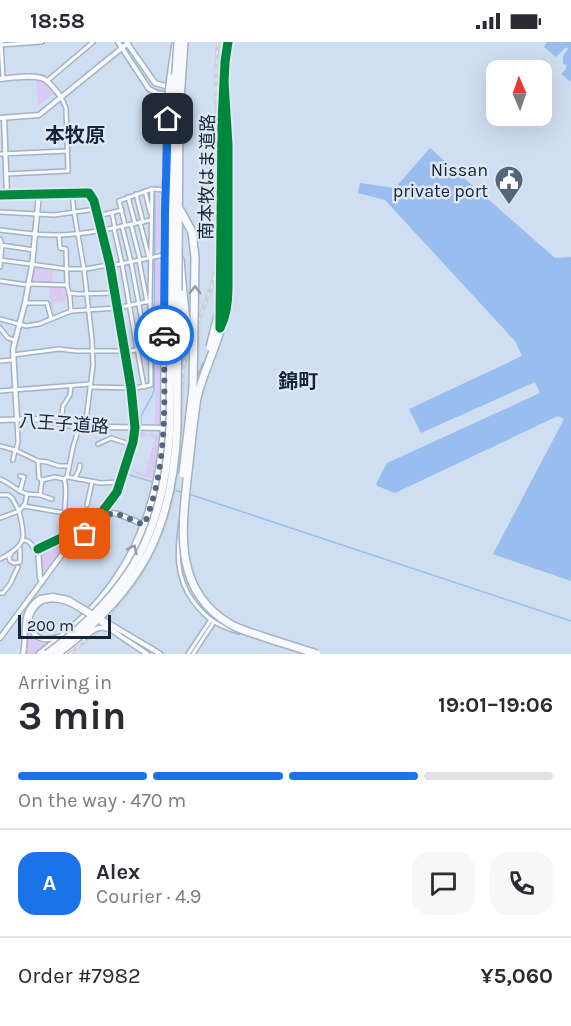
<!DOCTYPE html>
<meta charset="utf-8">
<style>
:root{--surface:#fff;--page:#f7f7f7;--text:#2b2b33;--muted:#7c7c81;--line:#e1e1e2;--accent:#1a73e8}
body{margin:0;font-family:Karla,"Noto Sans JP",sans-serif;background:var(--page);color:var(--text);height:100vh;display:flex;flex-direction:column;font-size:22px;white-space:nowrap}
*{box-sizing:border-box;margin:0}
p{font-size:20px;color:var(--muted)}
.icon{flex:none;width:33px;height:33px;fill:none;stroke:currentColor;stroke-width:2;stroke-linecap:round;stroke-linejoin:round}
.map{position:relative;height:612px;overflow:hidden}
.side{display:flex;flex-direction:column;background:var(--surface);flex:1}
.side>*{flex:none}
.needle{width:39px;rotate:358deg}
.tools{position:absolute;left:486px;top:18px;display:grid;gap:12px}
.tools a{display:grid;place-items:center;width:66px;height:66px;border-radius:12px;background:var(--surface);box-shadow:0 6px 24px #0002;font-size:30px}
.scale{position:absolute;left:18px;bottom:15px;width:93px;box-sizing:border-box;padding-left:6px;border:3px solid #14243a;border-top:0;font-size:16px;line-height:21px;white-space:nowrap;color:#14243a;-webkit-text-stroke:4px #dfe7f3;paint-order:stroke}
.pin{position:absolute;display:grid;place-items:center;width:51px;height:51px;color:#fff;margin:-26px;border-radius:12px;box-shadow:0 3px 9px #0006}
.courier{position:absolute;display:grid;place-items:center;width:60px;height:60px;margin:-30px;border:4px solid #1a73e8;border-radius:50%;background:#fff;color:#222;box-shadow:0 2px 8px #0007}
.summary em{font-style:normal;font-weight:700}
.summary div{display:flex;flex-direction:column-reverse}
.summary{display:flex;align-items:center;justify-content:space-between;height:102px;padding:0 18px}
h1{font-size:39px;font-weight:700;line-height:45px}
.bar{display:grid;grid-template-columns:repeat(4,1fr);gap:9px 6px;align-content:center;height:72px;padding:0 18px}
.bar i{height:8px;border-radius:4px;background:var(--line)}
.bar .current{background:var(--accent)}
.bar p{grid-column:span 4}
.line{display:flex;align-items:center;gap:15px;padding:0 18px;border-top:2px solid var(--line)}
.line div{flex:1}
.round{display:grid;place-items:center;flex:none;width:63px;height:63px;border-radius:18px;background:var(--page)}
.status{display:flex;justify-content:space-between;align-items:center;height:42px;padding:0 30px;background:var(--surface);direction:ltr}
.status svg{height:16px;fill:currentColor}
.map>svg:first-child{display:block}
.green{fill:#dac9f3}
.water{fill:#99bdee}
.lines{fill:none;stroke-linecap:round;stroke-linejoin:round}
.stream{stroke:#99bdee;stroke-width:1.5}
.minor-casing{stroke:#a4b2c5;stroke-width:6}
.tertiary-casing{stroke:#a4b2c5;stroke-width:7}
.trunk-casing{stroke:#a4b2c5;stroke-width:9}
.motorway-casing{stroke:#a4b2c5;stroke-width:10}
.minor{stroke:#f8fafd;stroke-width:3}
.tertiary{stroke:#f8fafd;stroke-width:4}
.trunk{stroke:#f8fafd;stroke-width:6}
.motorway{stroke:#f8fafd;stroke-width:7}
.rail-casing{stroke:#cdd1d7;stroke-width:4}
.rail{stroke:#dfe7f3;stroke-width:1.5;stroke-dasharray:4.5;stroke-linecap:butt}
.tertiary-bridge-casing{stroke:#a4b2c5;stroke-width:7;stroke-linecap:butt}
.motorway-bridge-casing{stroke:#a4b2c5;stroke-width:10;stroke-linecap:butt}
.tertiary-bridge{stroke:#f8fafd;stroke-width:4}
.motorway-bridge{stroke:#f8fafd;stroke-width:7}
.cycleway-casing{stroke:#dfe7f3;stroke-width:13}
.cycleway{stroke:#00873e;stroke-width:9}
.oneway{stroke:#919aa5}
.done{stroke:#56657a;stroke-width:6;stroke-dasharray:0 10.8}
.route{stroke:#1a73e8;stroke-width:8}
.labels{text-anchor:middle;stroke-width:5;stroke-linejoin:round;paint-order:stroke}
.poi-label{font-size:18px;fill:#14243a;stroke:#dfe7f3;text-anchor:end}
.street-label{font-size:18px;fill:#14243a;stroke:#dfe7f3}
.neighbourhood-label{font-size:20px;font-weight:bold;fill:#14243a;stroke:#dfe7f3}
</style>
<div class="status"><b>18:58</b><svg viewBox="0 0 49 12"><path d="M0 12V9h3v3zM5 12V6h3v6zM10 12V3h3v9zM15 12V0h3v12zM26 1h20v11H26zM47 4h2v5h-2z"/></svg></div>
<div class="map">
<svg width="571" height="612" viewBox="0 0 571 612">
<rect width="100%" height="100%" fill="#d0def1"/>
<!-- green -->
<g class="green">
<path d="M38,37L46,41L55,51L38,64L36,41Z"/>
<path d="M157,151L160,152V208H156Z"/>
<path d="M156,218L160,220L159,302H156Z"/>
<path d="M36,225L53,228L52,241L31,240L34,226Z"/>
<path d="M50,244L66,245L62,252H68L69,258L54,260L53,266L50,267L48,262L50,261L49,250Z"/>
<path d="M160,305L159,380L157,382L155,381L156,306Z"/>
<path d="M142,390L146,391L144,396L141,395L132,425L134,428L145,432L155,396L149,393V391L158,393L156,420L153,434H152L151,437L133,431L130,423Z"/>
<path d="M66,498L45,531L42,530L41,509Z"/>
<path d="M26,585C31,598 33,599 47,603L35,612H25Z"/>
</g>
<!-- water -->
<g class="water">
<path d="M547,0H571V40L561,32L566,27V23L563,22V14L568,7L566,5L556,15L544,5Z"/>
<path d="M430,106L555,216L571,215V539L493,512L564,377L558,374L395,451L377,444L376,442L387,421L540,351L535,340L421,391L409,367L522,314L515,299L385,158L358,151L360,141L395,146Z"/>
</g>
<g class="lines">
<!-- stream -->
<g class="stream">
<path d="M153,440L126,432L141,391V374L153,352L154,347L155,152"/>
<path d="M171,447L184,451"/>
<path d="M189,452L571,579"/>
</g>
<!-- minor casing -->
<g class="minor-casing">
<g id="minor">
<path d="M1,0L3,37"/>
<path d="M0,3L42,0"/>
<path d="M47,39L93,0"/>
<path d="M224,40L228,103V245C228,259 227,273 220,286L221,167Z"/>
<path d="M0,112L68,109"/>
<path d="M6,132L68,129L66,66L61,55"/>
<path d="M145,149L150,170"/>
<path d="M72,151L74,170L84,227L92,298L93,323L85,386"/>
<path d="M136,152L143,180"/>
<path d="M128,155L135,181"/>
<path d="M0,170L54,173L96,167"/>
<path d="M112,171L115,186"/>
<path d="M98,174L122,168"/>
<path d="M140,180L149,216"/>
<path d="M131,182L140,218"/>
<path d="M125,183L119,159L152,147L165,148"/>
<path d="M122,184L131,220L147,306"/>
<path d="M114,186L122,222L144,345"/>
<path d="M0,188C24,191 49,195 74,192C100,190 126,183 151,178V177"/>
<path d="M59,193L60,206L66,207L67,243L70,255L71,269"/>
<path d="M0,197L2,204L0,225"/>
<path d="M0,203L34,208"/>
<path d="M0,218L67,227H86L108,223"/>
<path d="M139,218L147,260"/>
<path d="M110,224L164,213"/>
<path d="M0,239L28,243"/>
<path d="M28,242L67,243"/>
<path d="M69,251L79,252L115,251"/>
<path d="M25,261H47L51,276"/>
<path d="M0,277L26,284L39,282L71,269L117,266L150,259"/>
<path d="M0,286L8,296L15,298"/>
<path d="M125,310L146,306"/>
<path d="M13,313L59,307L76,309H124"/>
<path d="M0,319L13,318"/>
<path d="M196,344L205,322"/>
<path d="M90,345L135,346L151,343L150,259L152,147"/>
<path d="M0,349L90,342"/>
<path d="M61,382L63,364L70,353L71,344"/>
<path d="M98,402L111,396L132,403"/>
<path d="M0,404L15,408L38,419L47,420L59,424H69"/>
<path d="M16,408L18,400L17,378"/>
<path d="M13,418L15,408"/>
<path d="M38,419L39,436L42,438L55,435L64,437L67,435L73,405L79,385"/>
<path d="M68,435L101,441L120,440"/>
<path d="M75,436L79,428L80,423"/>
<path d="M0,437C10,441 17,449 27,452"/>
<path d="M42,438L40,453L52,457"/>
<path d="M20,449L24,435L20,434"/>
<path d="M0,453H8L12,456L19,469L25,462L27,452L40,453"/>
<path d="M87,463L92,440"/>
<path d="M24,464L65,471C64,459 68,448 64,437"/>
<path d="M0,476L19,469C21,477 25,491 22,499C19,506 7,514 0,517"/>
<path d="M181,479C177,508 175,535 193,559C199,567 205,574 213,579C220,584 230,587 239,590"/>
<path d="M22,498C29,498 31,501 34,507H38"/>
<path d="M11,512L9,515L10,519L14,521L20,520V507"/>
<path d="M0,551H3L10,542L18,525"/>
<path d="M188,612L210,579"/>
<path d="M193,612L214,580"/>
</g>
</g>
<!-- tertiary casing -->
<g class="tertiary-casing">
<g id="tertiary">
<path d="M118,0L149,47L157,51L170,53"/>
<path d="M127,1L155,41L169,45"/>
<path d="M0,37C11,36 34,32 44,37C51,41 56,49 61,55"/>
<path d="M224,39L225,20L228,0"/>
<path d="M0,76L39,73L128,1"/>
<path d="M4,76L7,152"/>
<path d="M0,153L86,151H89L94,159L115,251L131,346L135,386L133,400L117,450L96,478L93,481L38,507L40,536L42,540"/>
<path d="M17,377L13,307L25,261L32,223L39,152"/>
<path d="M0,378L37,377L88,387L106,385L165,386"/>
<path d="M42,559C18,575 31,606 58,595"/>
<path d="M119,593L147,612"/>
<path d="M0,596L72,499L94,488L111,471L118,472L145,483"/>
<path d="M152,607L160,612"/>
<path d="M23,612C28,590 18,571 40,556"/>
<path d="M63,612L84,596"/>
</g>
</g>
<!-- trunk casing -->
<g class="trunk-casing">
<g id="trunk">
<path d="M170,39L175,4"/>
<path d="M164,451L170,426"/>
<path d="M40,612C63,594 86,576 104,553C143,505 160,446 164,386L166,139"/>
</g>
</g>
<!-- motorway casing -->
<g class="motorway-casing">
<g id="motorway">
<path d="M224,40V175"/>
<path d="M180,218L183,252"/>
</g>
</g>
<!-- minor -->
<use href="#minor" class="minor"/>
<!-- tertiary -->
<use href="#tertiary" class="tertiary"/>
<!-- trunk -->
<use href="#trunk" class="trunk"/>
<!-- motorway -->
<use href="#motorway" class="motorway"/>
<!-- rail casing -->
<g class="rail-casing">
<path id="rail" d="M70,612L98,588L138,537L156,503L163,486L170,466L178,425L183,329L186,311L212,244L217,218V77C216,51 215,26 218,0"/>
</g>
<!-- rail -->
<use href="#rail" class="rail"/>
<!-- tertiary-bridge casing -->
<g class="tertiary-bridge-casing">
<g id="tertiary-bridge">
<path d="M40,556L53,554L68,557L152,607"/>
<path d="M42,559C61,553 76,564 91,574"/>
<path d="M98,578L119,593"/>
<path d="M84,596C92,589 97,583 108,587"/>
</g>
</g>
<!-- motorway-bridge casing -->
<g class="motorway-bridge-casing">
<g id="motorway-bridge">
<path d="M169,145C166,133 167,120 167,107C167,84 167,60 171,36"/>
<path d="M179,166L192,190L195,215L193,346L183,432"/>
<path d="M224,175C226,211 230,247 222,281C216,307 203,330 197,356C193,380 191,405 188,429C182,486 172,548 230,582C240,588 253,591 264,595C282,601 299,606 317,612"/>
<path d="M183,252L185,270L191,300"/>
<path d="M210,305L219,270L222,224"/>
<path d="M47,612C132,550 165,489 170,384L173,73L178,0"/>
<path d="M57,612C141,548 173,489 177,384L179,72L184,0"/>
</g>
</g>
<!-- tertiary-bridge -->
<use href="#tertiary-bridge" class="tertiary-bridge"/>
<!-- motorway-bridge -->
<use href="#motorway-bridge" class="motorway-bridge"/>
<!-- cycleway casing -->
<g class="cycleway-casing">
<g id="cycleway">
<path d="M224,40L228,103V245C228,259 227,273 220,286L222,80L225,20L228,0"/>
<path d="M0,153L86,151H89L94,159L110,223L131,346L135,386L133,400L117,450L96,478L86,484L38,507"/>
</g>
</g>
<!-- cycleway -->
<use href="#cycleway" class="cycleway"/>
</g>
<!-- one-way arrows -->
<defs><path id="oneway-chevron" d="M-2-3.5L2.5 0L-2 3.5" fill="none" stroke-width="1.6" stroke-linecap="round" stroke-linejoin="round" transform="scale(1.5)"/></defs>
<g class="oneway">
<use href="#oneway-chevron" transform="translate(195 248) rotate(-89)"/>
<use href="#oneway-chevron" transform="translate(133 507) rotate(-64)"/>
</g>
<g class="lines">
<!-- done -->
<path class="done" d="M85,492L98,485L111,471L118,472L144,483C169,422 164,357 164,293"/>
<!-- route -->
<path class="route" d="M164,293L165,170L168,77"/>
</g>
<!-- icons -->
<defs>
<g id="civic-pin" transform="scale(1.5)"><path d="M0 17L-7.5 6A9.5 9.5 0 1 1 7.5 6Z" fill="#56657a" stroke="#dfe7f3"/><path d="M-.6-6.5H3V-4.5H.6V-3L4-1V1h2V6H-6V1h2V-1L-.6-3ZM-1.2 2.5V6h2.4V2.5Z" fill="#fff"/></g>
</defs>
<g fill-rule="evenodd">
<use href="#civic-pin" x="509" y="138"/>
</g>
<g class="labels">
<!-- poi labels -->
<g class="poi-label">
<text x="488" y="134">Nissan<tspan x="488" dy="21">private port</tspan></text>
</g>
<!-- street labels -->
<g class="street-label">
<text transform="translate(207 135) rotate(-89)" y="6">南本牧はま道路</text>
<text transform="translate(64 382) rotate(4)" y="6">八王子道路</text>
</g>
<!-- neighbourhood labels -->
<g class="neighbourhood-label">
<text x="75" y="100">本牧原</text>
<text x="298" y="346">錦町</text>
</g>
</g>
</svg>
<div class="tools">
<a><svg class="needle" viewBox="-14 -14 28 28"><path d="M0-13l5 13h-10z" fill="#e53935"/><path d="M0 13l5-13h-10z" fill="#7c7c81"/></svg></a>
</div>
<div class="scale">200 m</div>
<div class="pin" style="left:85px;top:492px;background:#ea580c"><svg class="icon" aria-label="bag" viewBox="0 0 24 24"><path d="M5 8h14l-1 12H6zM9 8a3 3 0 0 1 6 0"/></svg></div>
<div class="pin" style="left:168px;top:77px;background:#1f2937"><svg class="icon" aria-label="home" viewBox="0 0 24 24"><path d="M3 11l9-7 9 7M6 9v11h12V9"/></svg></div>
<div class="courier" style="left:164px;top:293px"><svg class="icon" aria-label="car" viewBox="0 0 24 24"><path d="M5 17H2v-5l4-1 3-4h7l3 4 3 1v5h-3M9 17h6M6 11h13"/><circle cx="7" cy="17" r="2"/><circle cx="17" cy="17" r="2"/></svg></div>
</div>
<section class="side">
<div class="summary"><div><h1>3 min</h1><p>Arriving in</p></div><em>19:01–19:06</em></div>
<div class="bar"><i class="current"></i><i class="current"></i><i class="current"></i><i></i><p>On the way · 470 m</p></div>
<div class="line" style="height:108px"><b class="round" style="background:var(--accent);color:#fff">A</b><div><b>Alex</b><p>Courier · 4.9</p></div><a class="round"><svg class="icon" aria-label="chat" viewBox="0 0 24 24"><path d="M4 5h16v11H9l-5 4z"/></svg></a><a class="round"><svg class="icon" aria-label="phone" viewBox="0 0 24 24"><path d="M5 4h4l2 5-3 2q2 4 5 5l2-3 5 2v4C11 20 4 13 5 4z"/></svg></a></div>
<div class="line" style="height:78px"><div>Order #7982</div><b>¥5,060</b></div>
</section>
